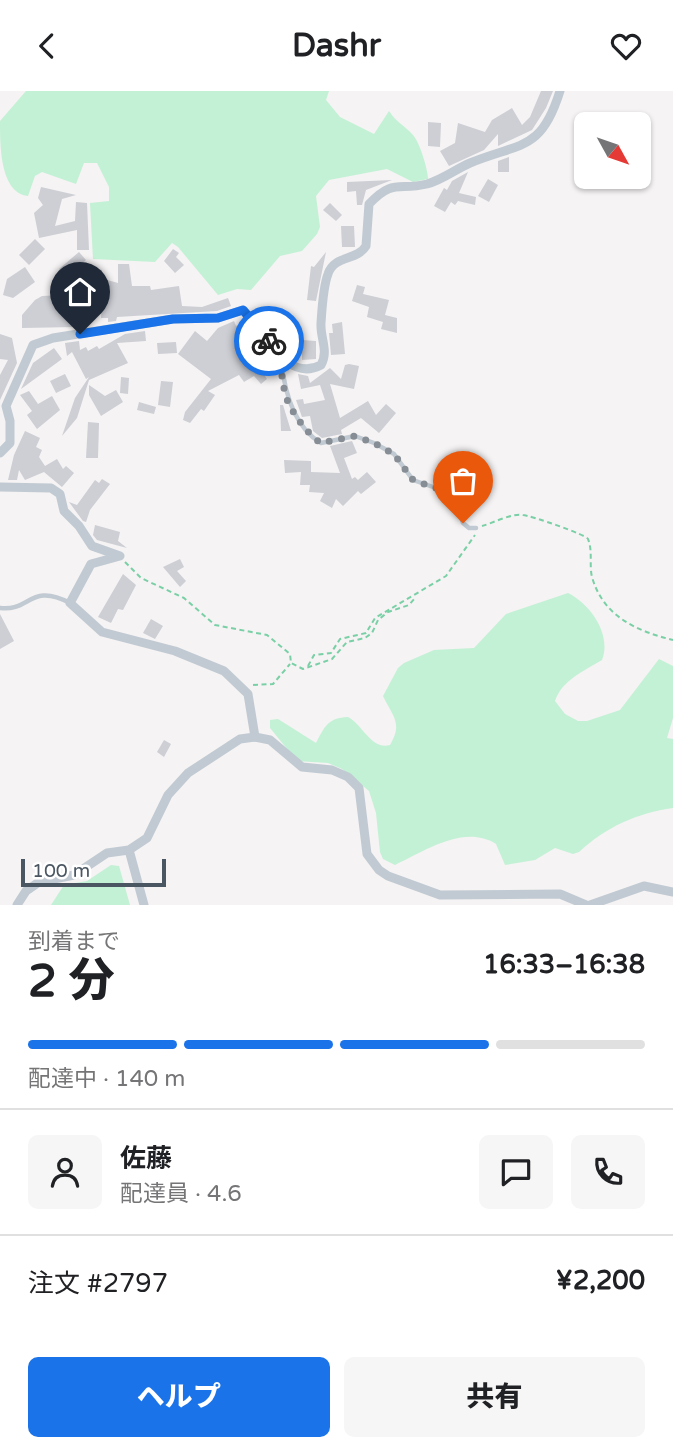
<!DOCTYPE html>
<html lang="ja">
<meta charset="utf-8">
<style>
:root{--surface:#fff;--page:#f6f6f6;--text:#202124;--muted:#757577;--line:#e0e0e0;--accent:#1a73e8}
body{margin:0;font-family:"Varela Round","Noto Sans JP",sans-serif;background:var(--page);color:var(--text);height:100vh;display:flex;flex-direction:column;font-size:26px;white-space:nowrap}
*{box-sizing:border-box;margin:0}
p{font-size:23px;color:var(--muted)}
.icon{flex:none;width:38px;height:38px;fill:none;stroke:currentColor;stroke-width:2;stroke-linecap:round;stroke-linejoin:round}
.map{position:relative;height:814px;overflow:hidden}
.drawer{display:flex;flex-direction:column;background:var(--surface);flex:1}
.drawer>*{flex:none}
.needle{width:46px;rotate:130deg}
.buttons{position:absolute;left:574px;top:21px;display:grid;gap:14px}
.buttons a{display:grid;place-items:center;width:77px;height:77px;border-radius:10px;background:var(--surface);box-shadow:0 2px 5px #0004;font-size:35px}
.scale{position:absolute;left:21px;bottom:18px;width:145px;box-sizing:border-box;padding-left:7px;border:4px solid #4a5661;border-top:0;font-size:19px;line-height:24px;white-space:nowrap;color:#4a5661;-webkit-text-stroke:5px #fff;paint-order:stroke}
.pin{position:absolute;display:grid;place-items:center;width:60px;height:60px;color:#fff;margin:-72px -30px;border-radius:50% 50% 50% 0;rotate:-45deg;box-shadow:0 0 7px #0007}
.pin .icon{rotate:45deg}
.courier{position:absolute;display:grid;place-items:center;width:70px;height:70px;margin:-35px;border:5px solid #1a73e8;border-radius:50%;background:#fff;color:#222;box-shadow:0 2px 9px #0007}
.overview em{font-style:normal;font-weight:800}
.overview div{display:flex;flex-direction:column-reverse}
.overview{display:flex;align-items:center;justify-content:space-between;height:119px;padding:0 28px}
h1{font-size:46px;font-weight:800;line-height:52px}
.bar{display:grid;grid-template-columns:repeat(4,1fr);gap:10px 7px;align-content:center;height:84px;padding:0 28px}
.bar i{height:9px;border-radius:5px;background:var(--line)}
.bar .on{background:var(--accent)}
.bar p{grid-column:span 4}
.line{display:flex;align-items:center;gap:18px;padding:0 28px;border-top:2px solid var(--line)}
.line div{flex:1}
.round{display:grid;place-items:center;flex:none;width:74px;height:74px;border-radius:10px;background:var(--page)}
.primary-button{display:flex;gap:14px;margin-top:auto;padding:14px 28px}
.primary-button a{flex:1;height:80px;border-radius:10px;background:var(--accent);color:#fff;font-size:28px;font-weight:800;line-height:80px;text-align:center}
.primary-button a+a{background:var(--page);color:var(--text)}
header{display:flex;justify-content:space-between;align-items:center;height:91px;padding:0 28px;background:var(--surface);font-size:32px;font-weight:800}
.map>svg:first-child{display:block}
.green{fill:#c3f1d5}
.building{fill:#cdcfd5}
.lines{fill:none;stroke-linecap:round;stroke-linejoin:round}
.path{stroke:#7ad0a6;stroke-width:2;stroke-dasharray:5 3.5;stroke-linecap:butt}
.lane{stroke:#c1cad2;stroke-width:4.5}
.street{stroke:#c1cad2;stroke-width:9}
.done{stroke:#868d94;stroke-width:7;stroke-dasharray:0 12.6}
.route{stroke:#1a73e8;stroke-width:9}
</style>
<header><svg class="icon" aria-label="back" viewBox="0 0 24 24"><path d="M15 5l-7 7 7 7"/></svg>Dashr<svg class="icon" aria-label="heart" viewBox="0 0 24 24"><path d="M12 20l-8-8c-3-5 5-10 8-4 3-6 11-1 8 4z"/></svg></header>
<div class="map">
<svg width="673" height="814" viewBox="0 0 673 814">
<rect width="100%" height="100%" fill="#f5f3f3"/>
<!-- green -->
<g class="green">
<path d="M26,0H329L326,9L340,26L374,43L389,20C396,31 405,35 413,44C420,52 428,79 428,88L413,91L387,78L329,89L316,105L320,136L317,143L302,160L280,165L251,199L237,198L218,204L178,156L172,152L155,171L93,168L90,112L109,110V96L97,72H84L76,93L42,81L35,85L28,105C0,102 0,54 0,30Z"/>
<path d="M568,502C590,513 612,543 602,569C584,580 562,589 555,610L565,623L578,630H587L620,619L659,568L673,575V627L667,647L673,648V717C637,722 606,736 579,761L573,763L555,757L535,769L505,774L496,753C464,733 425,760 395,774L383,768L380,761L376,722L369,700L342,678L328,672L297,670L270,637V629L278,628L316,652C325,635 328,627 348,626C363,634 371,659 390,654C403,632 393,626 383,605L398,577L404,572L434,559L474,557L506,523Z"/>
<path d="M111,774L119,775L130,814H51L64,794L87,790Z"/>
</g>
<!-- building -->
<g class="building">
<path d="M541,0H553L546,17L532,39L498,55V43L484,59L449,75L440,60L455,52L458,32L485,41L492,29L512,17L522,34L530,26Z"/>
<path d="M428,31L441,32L440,56L428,55Z"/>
<path d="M509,66V81H498V70Z"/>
<path d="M468,81L459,102L476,106L475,114L458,110L455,114L451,111L445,121L434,115L444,97L447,99L452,90Z"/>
<path d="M488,88L498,94L489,111L478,105Z"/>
<path d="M392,89L366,99L362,114H357L356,100L347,101V91Z"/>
<path d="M41,96L76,104L62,108L55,135L75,130L76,111L87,112L89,159H77V139L39,147L34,122L43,114L38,107Z"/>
<path d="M330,112L342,124L336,130L323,119Z"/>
<path d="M341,135H354L355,156H342Z"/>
<path d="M35,148L45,158L29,174L19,164Z"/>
<path d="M173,158L179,162L176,166L184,174L175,182L164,170Z"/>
<path d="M79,161L86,169L67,186L59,178Z"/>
<path d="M326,161L316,210L307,209L311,175L314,176Z"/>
<path d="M118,173H129L132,195H150L151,199L179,195L182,215L202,216L228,207L231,215L217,220L117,226L116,230L108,231V227H101L102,213H86V199L92,177L102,179L100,187L118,192Z"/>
<path d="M25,176L35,191L13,207L3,204L7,188Z"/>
<path d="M357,194L365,196L363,203L389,209L385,224L397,227V242L381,238L383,231L367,226L369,216L352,210Z"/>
<path d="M65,204V210L78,211L76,236L22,237V224L35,209L42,205Z"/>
<path d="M234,230L236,235L245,231L253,247L256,246L263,255L251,264L267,288L261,293L254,285L244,291L239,284L208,300L215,304L204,320L201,318L190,332L183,329L185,321L211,288L178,263L195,240L207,250L218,237Z"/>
<path d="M275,231L290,236L274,247L271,243Z"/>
<path d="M342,231L345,263L331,264L329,242H333L332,233Z"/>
<path d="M145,240L146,250L117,252L128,272L89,289L77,327L62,345L75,307L89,286L86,288L72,261L67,265L65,252L79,250L80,259L86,256L88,260L97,255L99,258L125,243Z"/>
<path d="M0,243L12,247L17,272L0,309V284L8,269L0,268Z"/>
<path d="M302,249L316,250V268L302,269Z"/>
<path d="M176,251L177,262L158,263L157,252Z"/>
<path d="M54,257L62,268L21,298L33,272Z"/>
<path d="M349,273L359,275L354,298L330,293L340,327L368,310L376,324L386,313L396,322L379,342L361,327L341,339L342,343L322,347L313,340L310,325L302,326L296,309L303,308L304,313L325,309L320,294L301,298L298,283L308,285L310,292L330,277L341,288L345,274Z"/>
<path d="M65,283L71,295L56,302L50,290Z"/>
<path d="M121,286L129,287L128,303L120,302Z"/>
<path d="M161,290L173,291L170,316L158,314Z"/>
<path d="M89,294L105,305L116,299L123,311L101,325L89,304Z"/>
<path d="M29,300L38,313L52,305L60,319L37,338L27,324L32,320L20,304Z"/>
<path d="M139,311L156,316L154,323L137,319Z"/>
<path d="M280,314H283L291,340H281Z"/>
<path d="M88,331L99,332L98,367H86Z"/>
<path d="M25,340L40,347L36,356L42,359L39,366L45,375L57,368L63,378L66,375L74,382L62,396L44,381L25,389L19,379L17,389H8L14,364Z"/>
<path d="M352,350L357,362L344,367L352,388L355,386L358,389L367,381L376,391L361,403L358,400L343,415L336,408L332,417L320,410L324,402L309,401L310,394H300L301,381L285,382L284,369L311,370V381L340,382L330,355Z"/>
<path d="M450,367L472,387L464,395L443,373Z"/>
<path d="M102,388L110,393L90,419L86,431L83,430L69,411L77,414L95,389L99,392Z"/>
<path d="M95,434L120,441L118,450L127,457L97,449L93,444Z"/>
<path d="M180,468L184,476L177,480L186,490L180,496L163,476Z"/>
<path d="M123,483L136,494L123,519L118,518L111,532L98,526Z"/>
<path d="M0,523L14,550L0,558Z"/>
<path d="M151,528L163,535L155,548L143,542Z"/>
<path d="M164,649L171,653L164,666L157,661Z"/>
</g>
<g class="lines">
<!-- path -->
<g class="path">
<path d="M482,435C493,432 512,422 523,424C532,425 587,444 588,448C593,460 589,474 592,486C603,525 636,540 673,549"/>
<path d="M125,471L141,487L184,507L215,534L267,544L290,563L291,572L303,578L332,568L347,551L365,547L372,542L378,529L388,521L409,514L415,507"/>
<path d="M308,575L314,564L331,562L340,548L366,542L375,527L446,485L475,444"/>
<path d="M253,594L273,593L290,573"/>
</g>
<!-- lane -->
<g class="lane">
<path d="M281,268C284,298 292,335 321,352L355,345L374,352L394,363L413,389L453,403L463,432L469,437H476"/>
<path d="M0,517C30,521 30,491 70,512"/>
</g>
<!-- street -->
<g class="street">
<path d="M0,362L10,352V330L6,315L33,254L53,247L173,228L218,227L243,219C264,238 285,293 321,274C329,260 320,247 321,232C322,218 323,196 328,183C334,164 357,170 366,155L369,113C394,87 398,100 427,93C442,89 456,78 470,72C521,51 541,61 560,0"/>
<path d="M0,396L51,397L60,403L64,420L79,435L92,455L120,465L91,473L70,512L102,541L175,560L224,580L248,603L255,646"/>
<path d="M129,759L144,814"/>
<path d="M17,814L26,800L39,791L74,784L107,762L129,759L147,747L168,704L188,682L240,648L255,646L270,649L302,676L332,679L348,686L359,697L367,763L379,779L388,785L440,804L560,803L586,814"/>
<path d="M590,814L644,795L673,801"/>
</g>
</g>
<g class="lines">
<!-- done -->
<path class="done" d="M269,250C283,270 280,280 285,302C288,317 308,344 321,352L355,345L374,352L394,363L413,389L453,403L463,432"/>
<!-- route -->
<path class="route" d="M80,243L173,228L218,227L243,219L269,250"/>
</g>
</svg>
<div class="buttons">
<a><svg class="needle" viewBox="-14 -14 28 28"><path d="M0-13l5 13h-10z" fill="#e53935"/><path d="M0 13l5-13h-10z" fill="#757577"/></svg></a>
</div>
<div class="scale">100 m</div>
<div class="pin" style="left:463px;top:432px;background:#ea580c"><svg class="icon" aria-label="bag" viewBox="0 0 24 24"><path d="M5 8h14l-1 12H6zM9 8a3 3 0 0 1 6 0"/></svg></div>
<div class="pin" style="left:80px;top:243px;background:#1f2937"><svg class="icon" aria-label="home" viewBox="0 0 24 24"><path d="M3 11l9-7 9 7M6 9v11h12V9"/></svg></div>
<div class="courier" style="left:269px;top:250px"><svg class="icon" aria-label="bike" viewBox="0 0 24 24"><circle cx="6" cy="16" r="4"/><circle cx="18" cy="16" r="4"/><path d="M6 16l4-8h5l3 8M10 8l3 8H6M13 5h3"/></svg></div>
</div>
<section class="drawer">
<div class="overview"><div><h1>2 分</h1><p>到着まで</p></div><em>16:33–16:38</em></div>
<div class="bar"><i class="on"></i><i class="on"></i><i class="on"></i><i></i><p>配達中 · 140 m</p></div>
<div class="line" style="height:126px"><a class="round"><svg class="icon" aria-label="person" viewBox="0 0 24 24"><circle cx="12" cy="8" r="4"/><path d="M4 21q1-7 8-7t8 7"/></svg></a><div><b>佐藤</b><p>配達員 · 4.6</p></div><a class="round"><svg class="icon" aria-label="chat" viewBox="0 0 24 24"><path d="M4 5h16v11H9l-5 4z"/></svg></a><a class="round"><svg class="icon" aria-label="phone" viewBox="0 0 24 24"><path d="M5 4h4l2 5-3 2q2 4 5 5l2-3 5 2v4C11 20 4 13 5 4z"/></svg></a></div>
<div class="line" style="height:91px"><div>注文 #2797</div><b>¥2,200</b></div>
<div class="primary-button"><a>ヘルプ</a><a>共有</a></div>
</section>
